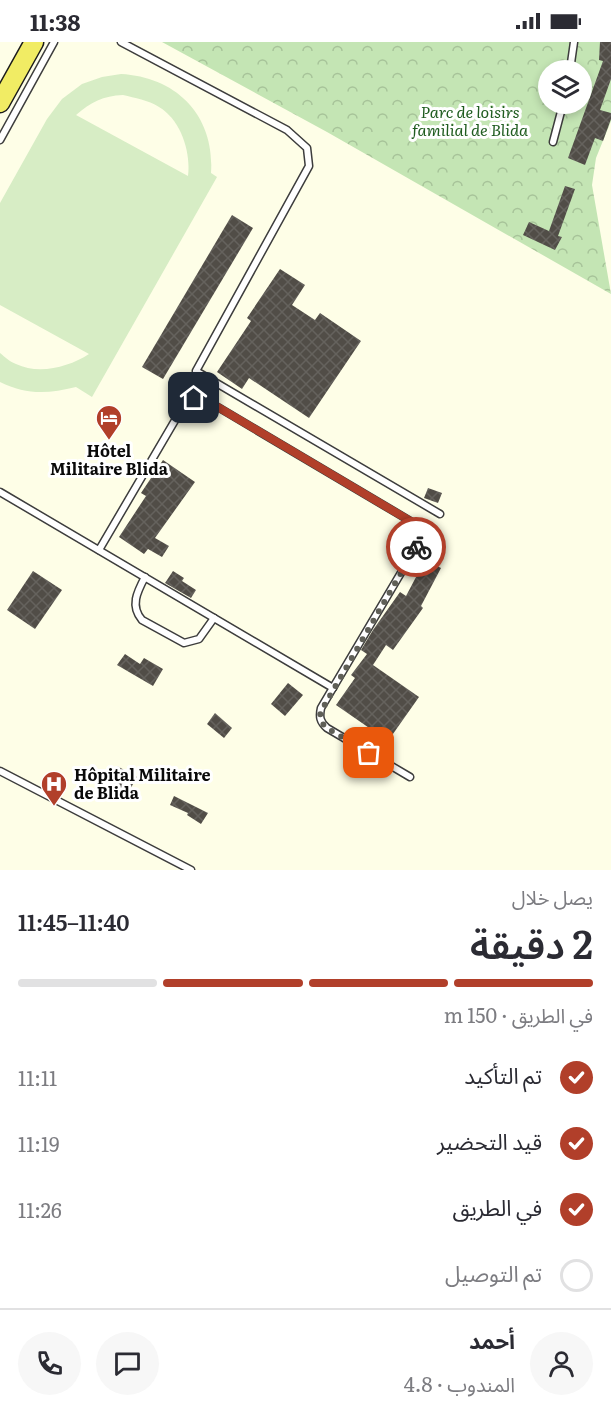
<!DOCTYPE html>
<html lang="ar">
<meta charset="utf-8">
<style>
:root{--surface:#fff;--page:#f7f7f7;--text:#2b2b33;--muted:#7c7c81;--line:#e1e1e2;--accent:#b13f2a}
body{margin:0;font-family:Literata,"Noto Sans Arabic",serif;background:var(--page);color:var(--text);direction:rtl;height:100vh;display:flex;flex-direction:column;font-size:22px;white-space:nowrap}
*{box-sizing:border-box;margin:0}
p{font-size:20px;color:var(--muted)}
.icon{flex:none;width:33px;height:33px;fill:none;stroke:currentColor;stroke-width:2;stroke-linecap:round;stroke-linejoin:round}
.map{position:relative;height:828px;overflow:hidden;direction:ltr}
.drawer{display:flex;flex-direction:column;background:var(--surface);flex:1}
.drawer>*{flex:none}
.fabs{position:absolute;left:538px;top:18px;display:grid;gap:12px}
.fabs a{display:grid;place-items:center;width:54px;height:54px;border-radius:50%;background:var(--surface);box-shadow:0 3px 9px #0003;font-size:30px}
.pin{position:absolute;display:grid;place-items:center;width:51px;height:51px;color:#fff;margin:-26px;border-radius:12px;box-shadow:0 3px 9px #0006}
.courier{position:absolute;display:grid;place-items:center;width:60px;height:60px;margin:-30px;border:4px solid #b13f2a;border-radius:50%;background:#fff;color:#222;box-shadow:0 2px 8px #0007}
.summary em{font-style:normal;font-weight:600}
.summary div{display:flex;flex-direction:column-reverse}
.summary{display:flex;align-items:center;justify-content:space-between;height:102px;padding:0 18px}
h1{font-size:39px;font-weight:600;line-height:45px}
.bar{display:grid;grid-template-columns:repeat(4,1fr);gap:9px 6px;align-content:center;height:72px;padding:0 18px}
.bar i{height:8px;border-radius:4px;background:var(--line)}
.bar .selected{background:var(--accent)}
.bar p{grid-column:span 4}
.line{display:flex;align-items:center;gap:15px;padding:0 18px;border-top:2px solid var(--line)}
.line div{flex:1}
.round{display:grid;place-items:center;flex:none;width:63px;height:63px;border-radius:32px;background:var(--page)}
ol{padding:0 18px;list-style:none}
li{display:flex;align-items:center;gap:18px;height:66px}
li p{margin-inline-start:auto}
li .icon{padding:6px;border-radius:50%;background:var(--accent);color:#fff;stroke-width:4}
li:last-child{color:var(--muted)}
li i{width:33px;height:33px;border:3px solid var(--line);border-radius:50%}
.status{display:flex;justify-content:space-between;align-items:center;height:42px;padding:0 30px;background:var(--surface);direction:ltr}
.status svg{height:16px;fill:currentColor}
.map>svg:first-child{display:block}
.park{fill:url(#park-crowns);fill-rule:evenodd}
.pitch{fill:#d7edc5;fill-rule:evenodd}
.building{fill:url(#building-cross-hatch)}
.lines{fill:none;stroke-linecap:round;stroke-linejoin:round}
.lane-casing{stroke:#3d3d3d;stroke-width:9}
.primary-casing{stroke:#1b1b1b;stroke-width:21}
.lane{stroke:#fff;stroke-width:6}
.primary{stroke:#f1ec64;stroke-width:18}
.done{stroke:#5f5f57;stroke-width:6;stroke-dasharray:0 10.8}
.route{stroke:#b13f2a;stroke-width:8}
.labels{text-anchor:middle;stroke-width:6;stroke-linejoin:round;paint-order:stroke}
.park-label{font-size:16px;font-style:italic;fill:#1f5c1f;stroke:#fff}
.poi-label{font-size:16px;font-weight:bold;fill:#0a0a0a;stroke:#fff}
</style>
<div class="status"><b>11:38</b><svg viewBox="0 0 49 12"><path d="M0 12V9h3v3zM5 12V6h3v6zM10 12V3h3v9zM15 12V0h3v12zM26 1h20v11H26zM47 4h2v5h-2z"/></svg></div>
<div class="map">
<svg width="611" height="828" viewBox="0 0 611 828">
<defs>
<pattern id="park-crowns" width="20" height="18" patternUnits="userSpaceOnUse" patternTransform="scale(1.5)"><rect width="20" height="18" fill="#c4e5b4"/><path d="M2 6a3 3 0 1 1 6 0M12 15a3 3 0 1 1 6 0" fill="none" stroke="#a7c399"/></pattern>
<pattern id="building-cross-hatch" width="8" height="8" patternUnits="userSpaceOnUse" patternTransform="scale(1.5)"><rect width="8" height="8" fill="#514d47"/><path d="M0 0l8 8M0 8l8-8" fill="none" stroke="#65625d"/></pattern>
</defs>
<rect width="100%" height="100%" fill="#fefee7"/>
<!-- park -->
<path class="park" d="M162,0H611V79L596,116L592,143L611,252L327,90ZM549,28H582V62H549Z"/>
<!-- pitch -->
<path class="pitch" d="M121,32C177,35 215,74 211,131L217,135L92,355L76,345C48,352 26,353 0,340V311C5,315 10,320 16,322C39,333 69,325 89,312L0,263V161L47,77L62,57L82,42L102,35ZM123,53C135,56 148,58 159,65C181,78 191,110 188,134L76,73C91,60 103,54 123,53Z"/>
<!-- building -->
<g class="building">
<path d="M600,0H611V37L600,68L611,71V77L603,99L595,96L585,123L568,116L603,19L599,18Z"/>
<path d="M565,144L575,147L558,194L562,195L555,208L523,193L529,180L549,189Z"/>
<path d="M232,173L253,186L163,337L142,325Z"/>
<path d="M280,227L305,243L292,263L315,278L320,271L361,299L309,376L249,336L242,347L217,330L251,279L247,276Z"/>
<path d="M163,418L195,440L155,496L169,504L162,515L148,507L144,512L119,495L146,454L141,451Z"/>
<path d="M428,446L442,451L438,461L424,456Z"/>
<path d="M425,518L441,526L421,564L423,566L393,608L386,603L373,623L419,655L388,699L336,663L355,636L351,633L367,612L361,608L373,588L400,550L406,554Z"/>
<path d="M33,529L62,548L35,587L7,568Z"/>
<path d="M173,529L184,536L182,539L196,548L191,556L165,541Z"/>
<path d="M125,612L140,622L144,616L163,627L153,644L117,623Z"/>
<path d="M288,641L303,653L285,674L271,662Z"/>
<path d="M215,671L232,686L224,696L207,682Z"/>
<path d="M117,724L137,735L128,751L108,740Z"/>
<path d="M174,754L208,771L201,782L187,773L188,771L170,763Z"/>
</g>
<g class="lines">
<!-- lane casing -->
<g class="lane-casing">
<g id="lane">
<path d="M121,0L287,88L307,106L309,124L196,329L440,472"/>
<path d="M570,28L574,0"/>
<path d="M0,98L54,0"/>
<path d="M553,100L563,62"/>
<path d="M0,450L333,646"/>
<path d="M99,508L184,363L194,356L206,358L412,480C419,487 422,493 418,502L321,666C319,675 320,680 327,686L410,735"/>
<path d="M145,535C137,550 130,564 142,578L184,601L199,597L214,576"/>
<path d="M0,729L191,828"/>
</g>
</g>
<!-- primary casing -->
<g class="primary-casing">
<path id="primary" d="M0,61L34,0"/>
</g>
<!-- lane -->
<use href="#lane" class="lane"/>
<!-- primary -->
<use href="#primary" class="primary"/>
</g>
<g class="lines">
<!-- done -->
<path class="done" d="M369,711L327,686L322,681L320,671L416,505"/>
<!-- route -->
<path class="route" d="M194,356L206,358L412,480C420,488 422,495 416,505"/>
</g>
<!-- icons -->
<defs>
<g id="hotel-pin" transform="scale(1.35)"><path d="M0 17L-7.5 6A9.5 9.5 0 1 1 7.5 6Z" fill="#b13f2a" stroke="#fff"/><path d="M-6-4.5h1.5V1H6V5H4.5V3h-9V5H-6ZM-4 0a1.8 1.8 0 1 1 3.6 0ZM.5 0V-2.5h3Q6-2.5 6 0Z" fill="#fff"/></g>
<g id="hospital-pin" transform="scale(1.35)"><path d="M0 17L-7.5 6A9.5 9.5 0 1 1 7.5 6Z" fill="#b13f2a" stroke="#fff"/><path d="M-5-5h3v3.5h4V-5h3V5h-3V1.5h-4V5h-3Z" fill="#fff"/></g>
</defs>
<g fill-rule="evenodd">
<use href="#hotel-pin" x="109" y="376"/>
<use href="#hospital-pin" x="54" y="742"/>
</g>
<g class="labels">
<!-- park labels -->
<g class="park-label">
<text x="470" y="76">Parc de loisirs<tspan x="470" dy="18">familial de Blida</tspan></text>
</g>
<!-- poi labels -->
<g class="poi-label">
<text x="109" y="415">Hôtel<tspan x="109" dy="18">Militaire Blida</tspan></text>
<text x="74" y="739" text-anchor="start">Hôpital Militaire<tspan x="74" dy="18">de Blida</tspan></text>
</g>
</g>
</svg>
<div class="fabs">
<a><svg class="icon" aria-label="layers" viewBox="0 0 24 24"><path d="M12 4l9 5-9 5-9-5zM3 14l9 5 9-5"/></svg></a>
</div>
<div class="pin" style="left:369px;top:711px;background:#ea580c"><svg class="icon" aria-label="bag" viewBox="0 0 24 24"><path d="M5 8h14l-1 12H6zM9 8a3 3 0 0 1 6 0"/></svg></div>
<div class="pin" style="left:194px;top:356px;background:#1f2937"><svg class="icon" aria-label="home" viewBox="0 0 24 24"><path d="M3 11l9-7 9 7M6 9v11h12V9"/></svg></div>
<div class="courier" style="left:416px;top:505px"><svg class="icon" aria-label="bike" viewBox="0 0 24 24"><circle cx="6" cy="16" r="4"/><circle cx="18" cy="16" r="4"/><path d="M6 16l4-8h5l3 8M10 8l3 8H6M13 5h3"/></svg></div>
</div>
<section class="drawer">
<div class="summary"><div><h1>2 دقيقة</h1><p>يصل خلال</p></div><em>11:40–11:45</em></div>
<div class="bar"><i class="selected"></i><i class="selected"></i><i class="selected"></i><i></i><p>في الطريق · 150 m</p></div>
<ol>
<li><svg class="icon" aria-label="check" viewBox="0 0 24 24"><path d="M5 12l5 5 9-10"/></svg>تم التأكيد<p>11:11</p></li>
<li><svg class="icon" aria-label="check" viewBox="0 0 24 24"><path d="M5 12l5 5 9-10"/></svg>قيد التحضير<p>11:19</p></li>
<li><svg class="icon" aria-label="check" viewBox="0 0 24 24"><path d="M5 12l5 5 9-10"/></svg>في الطريق<p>11:26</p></li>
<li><i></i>تم التوصيل</li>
</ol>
<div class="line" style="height:108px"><a class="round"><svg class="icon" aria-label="person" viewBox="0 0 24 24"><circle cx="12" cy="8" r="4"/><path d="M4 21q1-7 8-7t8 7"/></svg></a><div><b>أحمد</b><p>المندوب · 4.8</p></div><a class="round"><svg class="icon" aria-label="chat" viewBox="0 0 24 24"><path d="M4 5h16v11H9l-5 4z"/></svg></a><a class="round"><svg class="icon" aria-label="phone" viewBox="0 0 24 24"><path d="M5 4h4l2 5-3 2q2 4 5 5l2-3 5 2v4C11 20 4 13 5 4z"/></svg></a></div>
</section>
